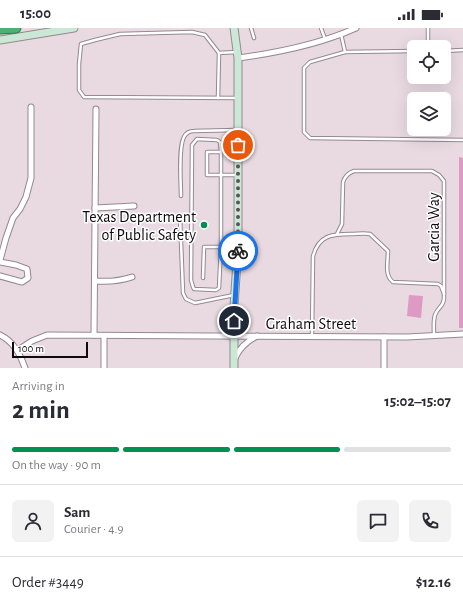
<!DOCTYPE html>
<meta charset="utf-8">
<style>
:root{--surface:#fff;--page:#f2f2f3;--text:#2b2b33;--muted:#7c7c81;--line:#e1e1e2;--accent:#00904f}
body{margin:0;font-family:"Alegreya Sans",sans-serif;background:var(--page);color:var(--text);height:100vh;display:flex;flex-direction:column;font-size:15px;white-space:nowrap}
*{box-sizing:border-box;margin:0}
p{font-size:13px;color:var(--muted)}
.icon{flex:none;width:22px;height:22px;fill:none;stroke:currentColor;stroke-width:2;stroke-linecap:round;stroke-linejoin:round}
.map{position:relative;height:340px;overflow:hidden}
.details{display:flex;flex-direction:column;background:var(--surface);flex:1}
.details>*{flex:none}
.tools{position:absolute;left:407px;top:12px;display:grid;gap:8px}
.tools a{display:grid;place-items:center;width:44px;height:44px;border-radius:6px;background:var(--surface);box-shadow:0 4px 16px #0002;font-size:20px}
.scale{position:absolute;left:12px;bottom:10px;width:76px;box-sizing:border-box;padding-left:4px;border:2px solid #0e0a0c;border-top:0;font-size:11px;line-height:14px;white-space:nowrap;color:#0e0a0c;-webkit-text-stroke:3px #fff;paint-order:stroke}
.pin{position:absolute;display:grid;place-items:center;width:34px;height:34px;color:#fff;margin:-17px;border:2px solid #fff;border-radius:50%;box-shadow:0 1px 4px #0007}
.courier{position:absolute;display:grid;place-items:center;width:40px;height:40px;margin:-20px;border:3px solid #1a73e8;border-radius:50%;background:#fff;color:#222;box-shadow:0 1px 5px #0007}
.summary em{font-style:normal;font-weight:700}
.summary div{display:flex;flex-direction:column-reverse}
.summary{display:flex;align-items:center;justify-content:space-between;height:68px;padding:0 12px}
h1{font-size:26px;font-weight:700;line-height:30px}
.bar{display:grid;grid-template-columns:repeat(4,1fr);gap:6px 4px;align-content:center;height:48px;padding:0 12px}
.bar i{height:5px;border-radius:3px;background:var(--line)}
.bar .active{background:var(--accent)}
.bar p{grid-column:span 4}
.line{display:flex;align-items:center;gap:10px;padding:0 12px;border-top:1px solid var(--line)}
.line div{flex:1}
.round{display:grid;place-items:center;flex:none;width:42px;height:42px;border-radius:6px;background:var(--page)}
.status{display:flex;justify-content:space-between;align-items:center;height:28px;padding:0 20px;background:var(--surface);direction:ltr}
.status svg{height:11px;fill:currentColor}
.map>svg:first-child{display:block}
.green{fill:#de9ac3}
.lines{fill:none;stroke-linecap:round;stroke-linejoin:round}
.lane-casing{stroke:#968890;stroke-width:4.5}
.street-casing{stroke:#968890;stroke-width:7}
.secondary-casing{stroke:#968890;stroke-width:9}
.highway-casing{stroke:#377750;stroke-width:11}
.lane{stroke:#fff;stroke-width:2.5}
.street{stroke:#fff;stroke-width:5}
.secondary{stroke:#cae8d5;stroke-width:7}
.highway{stroke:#4db174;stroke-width:9}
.done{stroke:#5b5357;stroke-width:4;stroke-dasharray:0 7.2}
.route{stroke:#1a73e8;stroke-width:5}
.poi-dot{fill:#00904f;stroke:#fff;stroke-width:1.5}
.labels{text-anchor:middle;stroke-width:3;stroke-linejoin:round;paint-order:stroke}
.poi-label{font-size:16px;fill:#0e0a0c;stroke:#fff;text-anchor:end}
.street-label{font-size:16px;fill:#0e0a0c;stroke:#fff}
</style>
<div class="status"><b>15:00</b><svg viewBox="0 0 49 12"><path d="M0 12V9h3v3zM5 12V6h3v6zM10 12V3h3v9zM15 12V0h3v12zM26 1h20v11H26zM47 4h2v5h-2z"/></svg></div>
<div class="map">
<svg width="463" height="340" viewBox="0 0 463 340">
<rect width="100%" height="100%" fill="#e9dae2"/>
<!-- green -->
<g class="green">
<path d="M459,129L463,130V300H459Z"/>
<path d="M409,267L423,268L421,290L407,288Z"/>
</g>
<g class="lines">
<!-- lane casing -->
<g class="lane-casing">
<g id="lane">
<path d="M251,0L254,10"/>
<path d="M321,0L325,11"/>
<path d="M428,0V19"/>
<path d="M341,6L345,24"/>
<path d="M414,23L345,24L310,34L304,40V104L310,110L463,112"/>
<path d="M444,23L463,22"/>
<path d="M237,24L219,25L205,7L192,4L120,6L95,12L81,16L79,36V62L84,69L238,70"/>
<path d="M218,70L219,25"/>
<path d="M181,168C181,155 178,120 184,109C186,105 190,103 194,103L237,102"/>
<path d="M180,188L183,265L186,271L195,275L234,267"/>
<path d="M237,219H221V124H207V147H237"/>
<path d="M203,250L204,219H221L219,260L216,262L194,261L193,259L191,252L192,117L197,111L217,112L220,114L221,124"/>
<path d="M434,307C434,301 433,293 435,287C438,278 445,279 444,266"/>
<path d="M312,308L313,228C319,207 332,206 351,206C357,206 364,205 370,206L388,223C388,234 384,247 393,254L438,256L441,258L444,266V153L439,147L432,143H354C348,145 345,148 343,154L342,196L337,206"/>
</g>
</g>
<!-- street casing -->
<g class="street-casing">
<g id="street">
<path d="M238,30C276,25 320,16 356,0"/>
<path d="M95,180L134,178"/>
<path d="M0,232L6,210L13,190L20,181L26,169L31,150V79"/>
<path d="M0,234L16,237L27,241L28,250L22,254L0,248"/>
<path d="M95,253C108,254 120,253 132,249"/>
<path d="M0,307C14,314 20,326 25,340"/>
<path d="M94,307L96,81"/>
<path d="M104,308V340"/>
<path d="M384,309V340"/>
<path d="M18,322L32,313L47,307L407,309L463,306"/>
<path d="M235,330C240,319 247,313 257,308"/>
</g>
</g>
<!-- secondary casing -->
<g class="secondary-casing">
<g id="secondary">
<path d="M234,0L238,30V219L234,278V340"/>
<path d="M0,12L74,0"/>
</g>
</g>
<!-- highway casing -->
<g class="highway-casing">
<path id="highway" d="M0,1L16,0"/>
</g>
<!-- lane -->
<use href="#lane" class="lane"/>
<!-- street -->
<use href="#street" class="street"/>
<!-- secondary -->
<use href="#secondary" class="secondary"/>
<!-- highway -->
<use href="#highway" class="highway"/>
</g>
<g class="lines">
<!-- done -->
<path class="done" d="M238,117V223"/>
<!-- route -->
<path class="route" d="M234,293L238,223"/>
</g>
<!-- markers -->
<circle class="poi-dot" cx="204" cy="197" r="4"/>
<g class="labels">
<!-- poi labels -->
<g class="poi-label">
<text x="196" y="194">Texas Department<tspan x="196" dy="18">of Public Safety</tspan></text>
</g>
<!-- street labels -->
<g class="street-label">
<text transform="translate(433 199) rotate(-90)" y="6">Garcia Way</text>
<text x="311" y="301">Graham Street</text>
</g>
</g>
</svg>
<div class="tools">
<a><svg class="icon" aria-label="locate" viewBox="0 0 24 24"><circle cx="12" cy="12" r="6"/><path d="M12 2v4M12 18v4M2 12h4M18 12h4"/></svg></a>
<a><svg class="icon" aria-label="layers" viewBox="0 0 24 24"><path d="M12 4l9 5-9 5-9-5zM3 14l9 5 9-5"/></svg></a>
</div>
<div class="scale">100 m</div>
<div class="pin" style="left:238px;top:117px;background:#ea580c"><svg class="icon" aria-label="bag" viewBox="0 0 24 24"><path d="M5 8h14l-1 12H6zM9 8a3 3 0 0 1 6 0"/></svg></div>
<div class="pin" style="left:234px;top:293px;background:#1f2937"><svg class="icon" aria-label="home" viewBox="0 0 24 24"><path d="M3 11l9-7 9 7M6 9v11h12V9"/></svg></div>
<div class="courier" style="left:238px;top:223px"><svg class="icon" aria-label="bike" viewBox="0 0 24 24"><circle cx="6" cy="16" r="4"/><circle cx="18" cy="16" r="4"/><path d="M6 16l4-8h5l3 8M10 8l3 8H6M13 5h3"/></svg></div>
</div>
<section class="details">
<div class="summary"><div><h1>2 min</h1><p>Arriving in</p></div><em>15:02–15:07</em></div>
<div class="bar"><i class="active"></i><i class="active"></i><i class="active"></i><i></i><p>On the way · 90 m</p></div>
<div class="line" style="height:72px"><a class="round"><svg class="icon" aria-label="person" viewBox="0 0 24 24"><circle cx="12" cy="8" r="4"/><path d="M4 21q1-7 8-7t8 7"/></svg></a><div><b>Sam</b><p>Courier · 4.9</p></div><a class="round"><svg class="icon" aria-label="chat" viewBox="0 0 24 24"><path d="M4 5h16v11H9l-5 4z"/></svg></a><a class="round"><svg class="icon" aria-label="phone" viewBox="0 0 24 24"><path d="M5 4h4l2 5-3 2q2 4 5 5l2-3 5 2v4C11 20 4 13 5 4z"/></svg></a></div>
<div class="line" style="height:52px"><div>Order #3449</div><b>$12.16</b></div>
</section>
